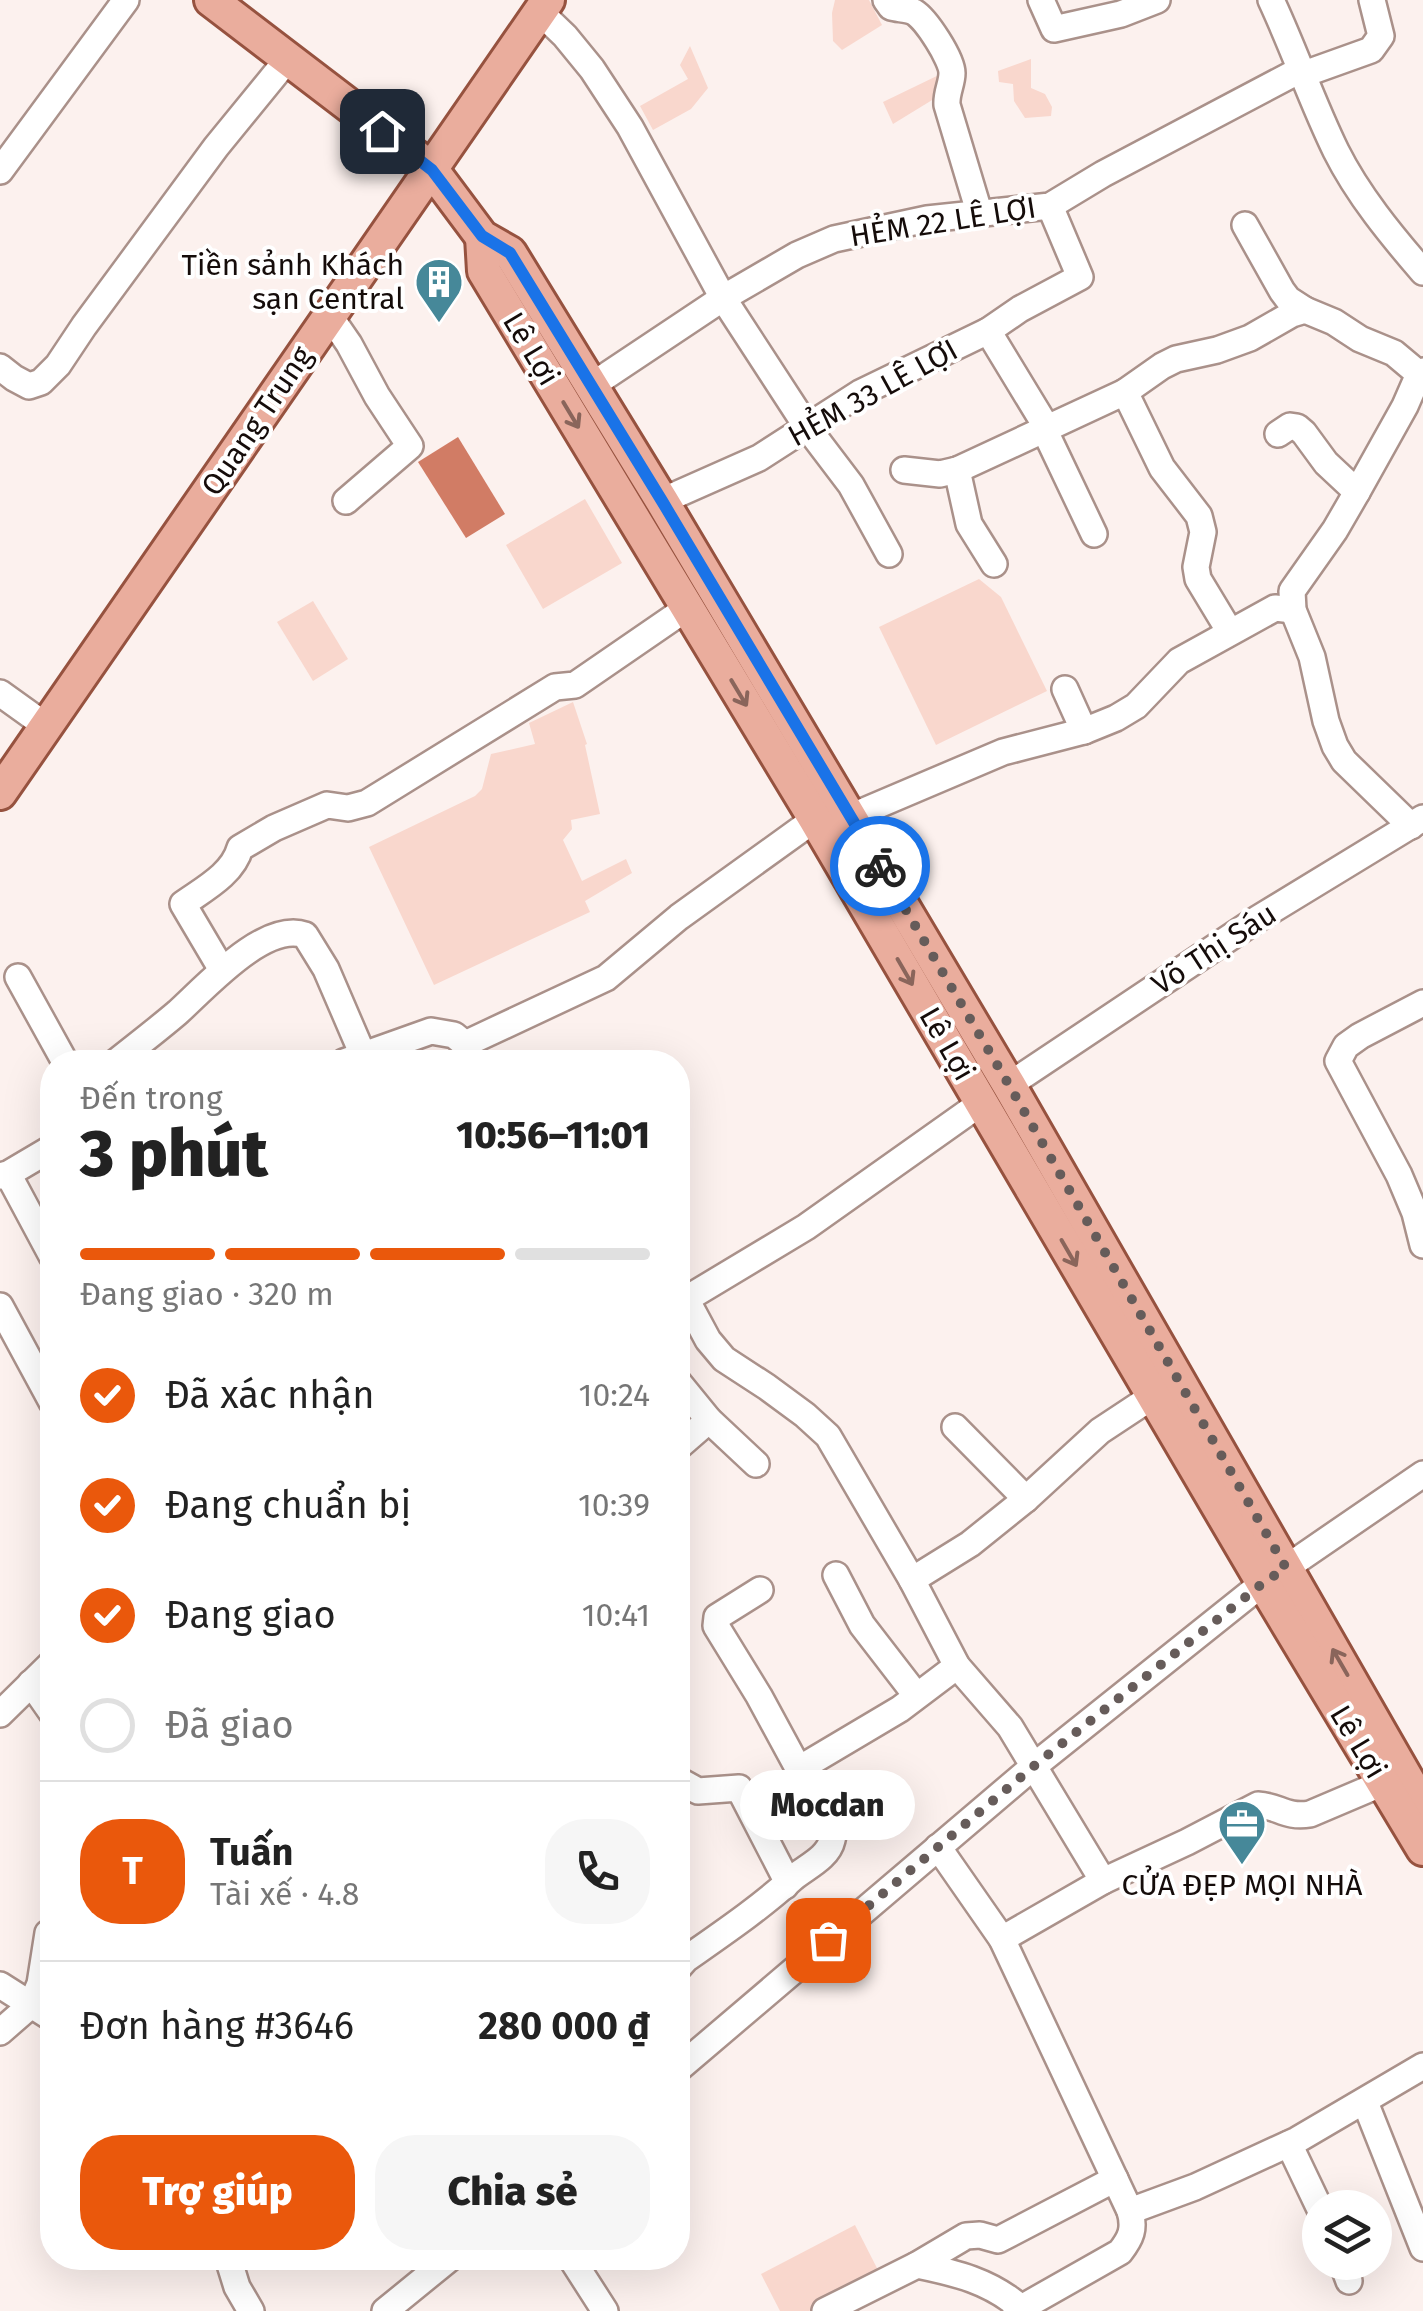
<!DOCTYPE html>
<html lang="vi">
<meta charset="utf-8">
<style>
:root{--surface:#fff;--page:#f6f6f6;--text:#222;--muted:#767676;--line:#e0e0e0;--accent:#ea580c}
body{margin:0;font-family:"Fira Sans",sans-serif;background:var(--page);color:var(--text);height:100vh;display:flex;flex-direction:column;font-size:38px;white-space:nowrap}
*{box-sizing:border-box;margin:0}
p{font-size:32px;color:var(--muted)}
.icon{flex:none;width:55px;height:55px;fill:none;stroke:currentColor;stroke-width:2;stroke-linecap:round;stroke-linejoin:round}
.map{position:relative;flex:1;overflow:hidden}
.details{position:absolute;left:40px;top:1050px;width:650px;height:1220px;display:flex;flex-direction:column;background:var(--surface);border-radius:40px;box-shadow:0 10px 40px #0002}
.details>*{flex:none}
.tools{position:absolute;left:1302px;top:2190px;display:grid;gap:20px}
.tools a{display:grid;place-items:center;width:90px;height:90px;border-radius:50%;background:var(--surface);box-shadow:0 10px 40px #0002;font-size:50px}
.pin{position:absolute;display:grid;place-items:center;width:85px;height:85px;color:#fff;margin:-42px;border-radius:20px;box-shadow:0 5px 15px #0006}
.courier{position:absolute;display:grid;place-items:center;width:100px;height:100px;margin:-50px;border:8px solid #1a73e8;border-radius:50%;background:#fff;color:#222;box-shadow:0 2px 12px #0007}
.bubble{position:absolute;height:70px;border-radius:35px;background:var(--surface);box-shadow:0 10px 40px #0002;font-size:32px;font-weight:800;line-height:70px;text-align:center}
.overview em{font-style:normal;font-weight:800}
.overview div{display:flex;flex-direction:column-reverse}
.overview{display:flex;align-items:center;justify-content:space-between;height:170px;padding:0 40px}
h1{font-size:65px;font-weight:800;line-height:75px}
.bar{display:grid;grid-template-columns:repeat(4,1fr);gap:15px 10px;align-content:center;height:120px;padding:0 40px}
.bar i{height:12px;border-radius:8px;background:var(--line)}
.bar .active{background:var(--accent)}
.bar p{grid-column:span 4}
.line{display:flex;align-items:center;gap:25px;padding:0 40px;border-top:2px solid var(--line)}
.line div{flex:1}
.round{display:grid;place-items:center;flex:none;width:105px;height:105px;border-radius:40px;background:var(--page)}
ol{padding:0 40px;list-style:none}
li{display:flex;align-items:center;gap:30px;height:110px}
li p{margin-inline-start:auto}
li .icon{padding:10px;border-radius:50%;background:var(--accent);color:#fff;stroke-width:4}
li:last-child{color:var(--muted)}
li i{width:55px;height:55px;border:5px solid var(--line);border-radius:50%}
.cta{display:flex;gap:20px;margin-top:auto;padding:20px 40px}
.cta a{flex:1;height:115px;border-radius:40px;background:var(--accent);color:#fff;font-size:40px;font-weight:800;line-height:115px;text-align:center}
.cta a+a{background:var(--page);color:var(--text)}
.map>svg:first-child{display:block}
.green{fill:#f9d7cd}
.water{fill:#d17c65}
.lines{fill:none;stroke-linecap:round;stroke-linejoin:round}
.minor-casing{stroke:#aa918a;stroke-width:30}
.major-casing{stroke:#96523f;stroke-width:38}
.minor{stroke:#fff;stroke-width:25}
.major{stroke:#eaad9d;stroke-width:32}
.oneway{stroke:#8a655b}
.done{stroke:#665c5a;stroke-width:10;stroke-dasharray:0 18}
.route{stroke:#1a73e8;stroke-width:12}
.labels{text-anchor:middle;stroke-width:8;stroke-linejoin:round;paint-order:stroke}
.street-label{font-size:30px;fill:#150c0a;stroke:#fff}
.poi-label{font-size:30px;fill:#150c0a;stroke:#fff;text-anchor:end}
</style>
<div class="map">
<svg width="1423" height="2311" viewBox="0 0 1423 2311">
<rect width="100%" height="100%" fill="#fcf1ee"/>
<!-- green -->
<g class="green">
<path d="M835,0H869L882,25L842,50L833,41L832,13Z"/>
<path d="M690,46L708,88L691,109L653,130L640,106L688,79L680,65Z"/>
<path d="M1031,59V88L1045,94L1052,107L1051,116L1025,118L1014,101L1013,84L999,82L998,71Z"/>
<path d="M943,73L942,94L893,124L883,102Z"/>
<path d="M585,499L622,563L543,609L506,545Z"/>
<path d="M979,579L1001,597L1047,691L936,745L879,627Z"/>
<path d="M313,601L348,659L313,681L277,622Z"/>
<path d="M573,702L587,744L585,745L600,814L571,820L572,829L563,840L582,881L626,859L632,873L585,901L590,912L434,985L369,847L475,796L482,789L491,754L535,744L529,723Z"/>
<path d="M855,2225L880,2274L809,2311H780L761,2274Z"/>
</g>
<!-- water -->
<path class="water" d="M458,437L505,514L466,538L418,462Z"/>
<g class="lines">
<!-- minor casing -->
<g class="minor-casing">
<g id="minor">
<path d="M886,0L891,7C898,9 908,9 914,12C926,19 952,59 952,73C952,84 946,93 947,105L980,215"/>
<path d="M1041,0L1054,29L1121,14L1157,0"/>
<path d="M1271,0C1294,49 1312,102 1336,151C1358,195 1391,235 1423,272"/>
<path d="M540,12L565,36L592,69L630,127L723,298L807,427L851,485L889,554"/>
<path d="M1304,74L1371,50L1381,36L1372,0"/>
<path d="M0,171L126,0"/>
<path d="M1245,225L1282,291L1288,299L1305,310"/>
<path d="M329,315L349,344L377,396L410,446L346,501"/>
<path d="M988,331L1047,428"/>
<path d="M0,367L14,378L29,386L41,382L58,365L84,326L216,147L287,60"/>
<path d="M591,386L723,298L797,255L834,239L927,219L1050,206L1103,174L1302,69"/>
<path d="M1125,392L1162,468L1199,516L1203,532L1196,567L1198,579L1230,632"/>
<path d="M1044,429L1094,534"/>
<path d="M1278,434L1290,426L1297,427L1304,433L1326,463L1357,492"/>
<path d="M904,470L940,474L957,470L1125,392L1162,366L1176,359L1217,350L1250,338L1292,314L1305,310L1334,322L1360,339L1394,353L1419,374"/>
<path d="M957,470L969,524L994,564"/>
<path d="M662,501L759,458L860,393L988,331L1020,309L1080,277L1050,206"/>
<path d="M1065,689L1084,731"/>
<path d="M0,693L46,726"/>
<path d="M850,817L1003,752L1084,731L1116,718L1136,706L1179,661L1275,608L1293,610"/>
<path d="M1411,826L1344,761L1335,746L1326,721L1312,657L1293,610L1292,591L1335,530L1357,492L1405,406L1419,374L1423,371"/>
<path d="M222,970L183,904C204,889 233,874 240,848L274,828L327,805L348,808L367,803L555,687L575,685L687,608"/>
<path d="M18,977L65,1062"/>
<path d="M1423,1003L1360,1036L1346,1046L1338,1061L1399,1175L1415,1213L1423,1245"/>
<path d="M116,1062C136,1046 157,1030 177,1013C205,988 264,921 305,935L326,969L363,1055"/>
<path d="M344,1062L431,1031L454,1035L465,1044L606,978L679,917L815,819"/>
<path d="M1009,1085L1259,918L1423,818"/>
<path d="M8,1174L52,1256"/>
<path d="M0,1176L8,1174L52,1148"/>
<path d="M686,1299L708,1340L724,1359L767,1387L805,1415L828,1436L912,1580L957,1666L1010,1727L1103,1881"/>
<path d="M678,1304L806,1227L981,1103"/>
<path d="M0,1306L52,1402"/>
<path d="M678,1382L709,1420L756,1464"/>
<path d="M955,1427L1026,1499"/>
<path d="M678,1447L709,1420"/>
<path d="M1286,1568L1423,1474"/>
<path d="M836,1575L862,1625L916,1695"/>
<path d="M912,1580L970,1544L1026,1499L1100,1431L1153,1396"/>
<path d="M31,1683L52,1713"/>
<path d="M0,1714L52,1663"/>
<path d="M799,1769L900,1709L957,1666"/>
<path d="M678,1780L698,1791L739,1788L786,1879L785,1886"/>
<path d="M938,1847L1002,1939L1130,2211C1135,2229 1131,2238 1120,2252L1016,2311"/>
<path d="M1002,1939L1103,1881L1187,1842L1258,1805C1279,1806 1285,1818 1310,1814L1383,1783"/>
<path d="M678,1968L686,1959C723,1933 760,1908 793,1878C806,1867 828,1858 832,1840C834,1834 831,1830 829,1825L759,1696L716,1626L717,1617L760,1590"/>
<path d="M0,1985L52,2018"/>
<path d="M0,2032L31,2005L40,1984L48,1933"/>
<path d="M678,2069L1034,1766L1263,1583"/>
<path d="M1365,2102L1423,2248"/>
<path d="M1289,2144L1320,2209"/>
<path d="M1130,2211L1195,2187L1297,2140L1423,2066"/>
<path d="M228,2258L237,2287L251,2311"/>
<path d="M571,2258L605,2311"/>
<path d="M1342,2262L1349,2281"/>
<path d="M917,2265C956,2273 990,2281 1021,2308"/>
<path d="M385,2311L450,2258"/>
<path d="M825,2311L917,2265L966,2236L980,2235L998,2240L1115,2179"/>
</g>
</g>
<!-- major casing -->
<g class="major-casing">
<g id="major">
<path d="M211,0L414,155L432,170L482,237L510,253L662,501L1009,1085L1423,1807"/>
<path d="M482,237L484,271L815,819L1263,1583L1423,1849"/>
<path d="M0,793L548,0"/>
</g>
</g>
<!-- minor -->
<use href="#minor" class="minor"/>
<!-- major -->
<use href="#major" class="major"/>
</g>
<!-- one-way arrows -->
<defs><path id="oneway-shaft" d="M-6 0H5M1.5-3L5.5 0L1.5 3" fill="none" stroke-width="1.6" stroke-linecap="round" stroke-linejoin="round" transform="scale(2.5)"/></defs>
<g class="oneway">
<use href="#oneway-shaft" transform="translate(571 415) rotate(59)"/>
<use href="#oneway-shaft" transform="translate(739 693) rotate(59)"/>
<use href="#oneway-shaft" transform="translate(905 972) rotate(60)"/>
<use href="#oneway-shaft" transform="translate(1069 1253) rotate(60)"/>
<use href="#oneway-shaft" transform="translate(1340 1662) rotate(-120)"/>
</g>
<g class="lines">
<!-- done -->
<path class="done" d="M828,1940L1034,1766L1263,1583L1286,1568L1009,1085L880,866"/>
<!-- route -->
<path class="route" d="M382,131L432,170L482,236L510,253L662,501L880,866"/>
</g>
<!-- icons -->
<defs>
<g id="building-pin" transform="scale(2.5)"><path d="M0 17L-7.5 6A9.5 9.5 0 1 1 7.5 6Z" fill="#468899" stroke="#fff"/><path d="M-4-6H4V6H1V3H-1V6H-4ZM-2.5-4.3h1.7v1.8h-1.7ZM.8-4.3h1.7v1.8H.8ZM-2.5-1h1.7V.8h-1.7ZM.8-1h1.7V.8H.8Z" fill="#fff"/></g>
<g id="office-pin" transform="scale(2.5)"><path d="M0 17L-7.5 6A9.5 9.5 0 1 1 7.5 6Z" fill="#468899" stroke="#fff"/><path d="M-6-3h4V-5.5h4V-3h4V5H-6ZM-1-4.5V-3h2v-1.5ZM-6 0V1H6V0Z" fill="#fff"/></g>
</defs>
<g fill-rule="evenodd">
<use href="#building-pin" x="439" y="282"/>
<use href="#office-pin" x="1242" y="1824"/>
</g>
<g class="labels">
<!-- street labels -->
<g class="street-label">
<text transform="translate(943 222) rotate(-9)" y="10">HẺM 22 LÊ LỢI</text>
<text transform="translate(531 349) rotate(59)" y="10">Lê Lợi</text>
<text transform="translate(873 393) rotate(-29)" y="10">HẺM 33 LÊ LỢI</text>
<text transform="translate(257 421) rotate(-56)" y="10">Quang Trung</text>
<text transform="translate(1214 949) rotate(-33)" y="10">Võ Thị Sáu</text>
<text transform="translate(947 1044) rotate(60)" y="10">Lê Lợi</text>
<text transform="translate(1358 1742) rotate(59)" y="10">Lê Lợi</text>
</g>
<!-- poi labels -->
<g class="poi-label">
<text x="404" y="275">Tiền sảnh Khách<tspan x="404" dy="34">sạn Central</tspan></text>
<text x="1242" y="1895" text-anchor="middle">CỬA ĐẸP MỌI NHÀ</text>
</g>
</g>
</svg>
<div class="tools">
<a><svg class="icon" aria-label="layers" viewBox="0 0 24 24"><path d="M12 4l9 5-9 5-9-5zM3 14l9 5 9-5"/></svg></a>
</div>
<div class="pin" style="left:828px;top:1940px;background:#ea580c"><svg class="icon" aria-label="bag" viewBox="0 0 24 24"><path d="M5 8h14l-1 12H6zM9 8a3 3 0 0 1 6 0"/></svg></div>
<div class="pin" style="left:382px;top:131px;background:#1f2937"><svg class="icon" aria-label="home" viewBox="0 0 24 24"><path d="M3 11l9-7 9 7M6 9v11h12V9"/></svg></div>
<div class="courier" style="left:880px;top:866px"><svg class="icon" aria-label="bike" viewBox="0 0 24 24"><circle cx="6" cy="16" r="4"/><circle cx="18" cy="16" r="4"/><path d="M6 16l4-8h5l3 8M10 8l3 8H6M13 5h3"/></svg></div>
<div class="bubble" style="left:740px;top:1770px;width:175px">Mocdan</div>
<section class="details">
<div class="overview"><div><h1>3 phút</h1><p>Đến trong</p></div><em>10:56–11:01</em></div>
<div class="bar"><i class="active"></i><i class="active"></i><i class="active"></i><i></i><p>Đang giao · 320 m</p></div>
<ol>
<li><svg class="icon" aria-label="check" viewBox="0 0 24 24"><path d="M5 12l5 5 9-10"/></svg>Đã xác nhận<p>10:24</p></li>
<li><svg class="icon" aria-label="check" viewBox="0 0 24 24"><path d="M5 12l5 5 9-10"/></svg>Đang chuẩn bị<p>10:39</p></li>
<li><svg class="icon" aria-label="check" viewBox="0 0 24 24"><path d="M5 12l5 5 9-10"/></svg>Đang giao<p>10:41</p></li>
<li><i></i>Đã giao</li>
</ol>
<div class="line" style="height:180px"><b class="round" style="background:var(--accent);color:#fff">T</b><div><b>Tuấn</b><p>Tài xế · 4.8</p></div><a class="round"><svg class="icon" aria-label="phone" viewBox="0 0 24 24"><path d="M5 4h4l2 5-3 2q2 4 5 5l2-3 5 2v4C11 20 4 13 5 4z"/></svg></a></div>
<div class="line" style="height:130px"><div>Đơn hàng #3646</div><b>280 000 ₫</b></div>
<div class="cta"><a>Trợ giúp</a><a>Chia sẻ</a></div>
</section>
</div>
